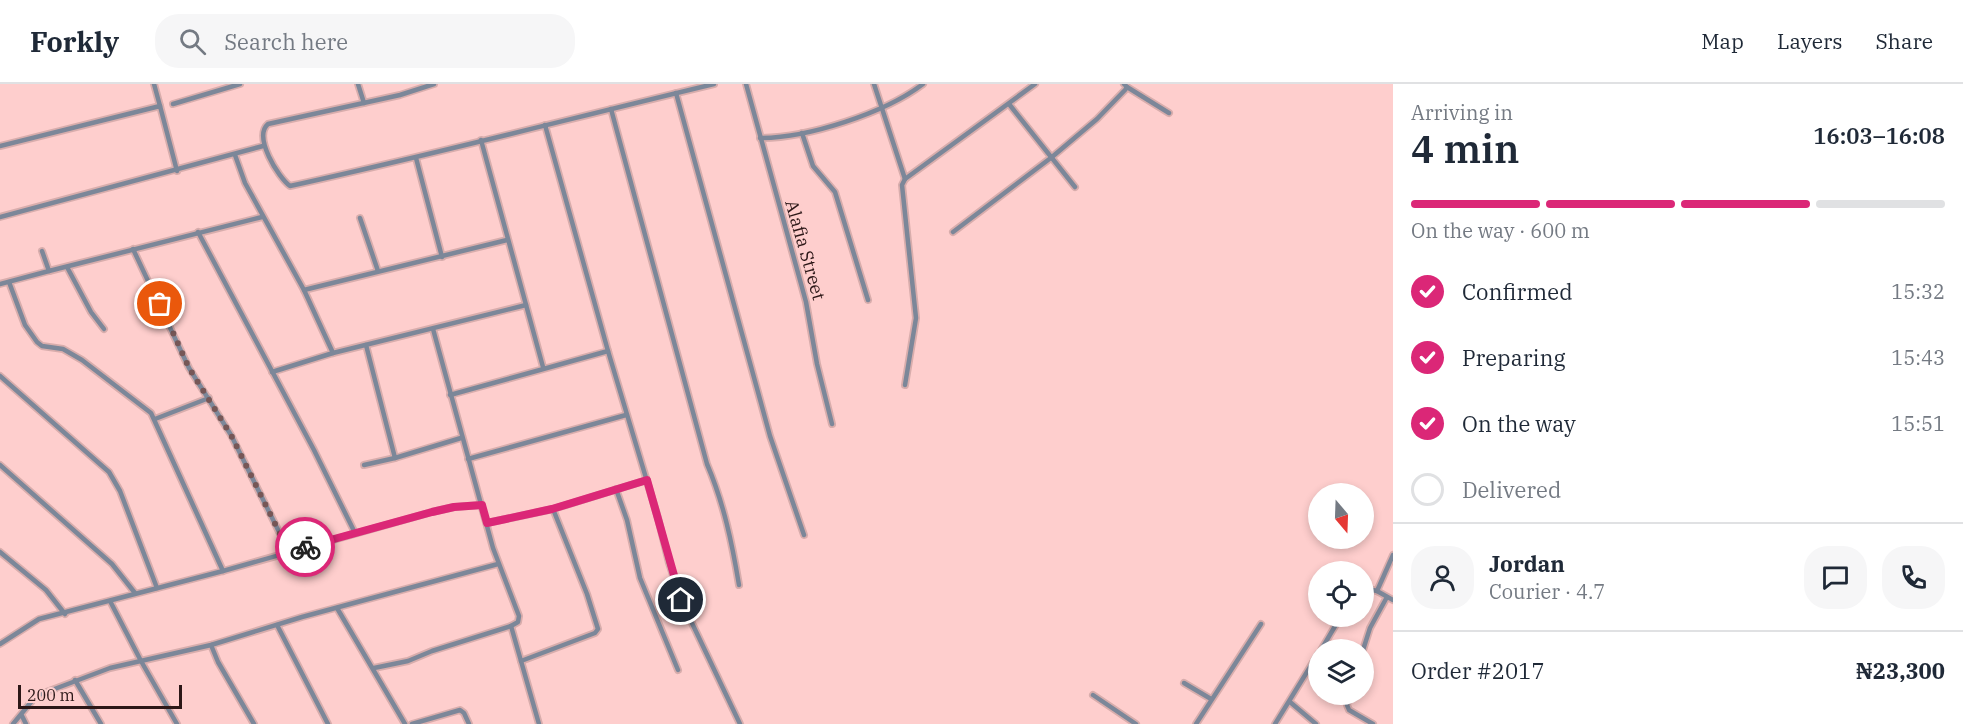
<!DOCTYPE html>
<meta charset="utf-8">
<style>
:root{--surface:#fff;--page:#f6f6f7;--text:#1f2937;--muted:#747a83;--line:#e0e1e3;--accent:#db2777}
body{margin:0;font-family:"IBM Plex Serif",serif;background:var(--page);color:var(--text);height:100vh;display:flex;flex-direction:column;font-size:22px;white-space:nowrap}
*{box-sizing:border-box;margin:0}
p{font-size:20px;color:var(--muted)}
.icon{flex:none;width:33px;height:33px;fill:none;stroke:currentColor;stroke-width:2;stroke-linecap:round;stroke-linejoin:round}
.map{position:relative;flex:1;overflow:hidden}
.details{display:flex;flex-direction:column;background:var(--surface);width:570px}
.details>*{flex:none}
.needle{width:39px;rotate:161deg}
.buttons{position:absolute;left:1308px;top:399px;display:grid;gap:12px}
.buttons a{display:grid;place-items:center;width:66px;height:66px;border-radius:50%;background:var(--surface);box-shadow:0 3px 9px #0003;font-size:30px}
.scale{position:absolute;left:18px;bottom:15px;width:164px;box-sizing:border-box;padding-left:6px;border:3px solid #2c1717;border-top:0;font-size:16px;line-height:21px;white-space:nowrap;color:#2c1717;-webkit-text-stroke:4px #fececd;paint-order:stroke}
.pin{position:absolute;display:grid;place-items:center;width:51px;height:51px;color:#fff;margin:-26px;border:3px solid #fff;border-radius:50%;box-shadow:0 2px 6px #0007}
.courier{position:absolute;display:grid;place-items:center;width:60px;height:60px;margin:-30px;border:4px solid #db2777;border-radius:50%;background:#fff;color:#222;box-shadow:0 2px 8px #0007}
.headline em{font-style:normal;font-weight:600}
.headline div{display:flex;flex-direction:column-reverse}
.headline{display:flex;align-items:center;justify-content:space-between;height:102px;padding:0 18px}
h1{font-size:39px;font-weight:600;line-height:45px}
.bar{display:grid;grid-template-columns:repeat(4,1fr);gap:9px 6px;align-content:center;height:72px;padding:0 18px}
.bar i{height:8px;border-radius:4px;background:var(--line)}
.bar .active{background:var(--accent)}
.bar p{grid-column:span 4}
.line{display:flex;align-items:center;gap:15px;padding:0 18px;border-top:2px solid var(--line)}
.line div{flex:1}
.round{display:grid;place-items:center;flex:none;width:63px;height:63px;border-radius:24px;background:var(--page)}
ol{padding:0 18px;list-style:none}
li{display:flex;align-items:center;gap:18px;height:66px}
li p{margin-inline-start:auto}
li .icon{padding:6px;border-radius:50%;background:var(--accent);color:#fff;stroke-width:4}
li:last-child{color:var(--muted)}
li i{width:33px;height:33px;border:3px solid var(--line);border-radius:50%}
header{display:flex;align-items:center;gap:36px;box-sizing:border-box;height:84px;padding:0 30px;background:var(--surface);border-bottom:2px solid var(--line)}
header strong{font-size:28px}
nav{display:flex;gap:33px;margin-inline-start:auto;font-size:21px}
.search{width:420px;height:54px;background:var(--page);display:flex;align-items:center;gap:15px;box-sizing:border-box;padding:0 21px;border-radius:24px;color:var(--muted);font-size:22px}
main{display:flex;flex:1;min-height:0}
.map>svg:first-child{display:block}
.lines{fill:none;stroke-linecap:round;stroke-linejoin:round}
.minor-casing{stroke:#d8adac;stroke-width:8}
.minor{stroke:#7c8799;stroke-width:4.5}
.done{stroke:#765757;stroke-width:6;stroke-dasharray:0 10.8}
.route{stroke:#db2777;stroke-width:8}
.labels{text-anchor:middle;stroke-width:4.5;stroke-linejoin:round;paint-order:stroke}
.street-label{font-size:18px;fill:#2c1717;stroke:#fececd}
</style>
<header>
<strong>Forkly</strong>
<div class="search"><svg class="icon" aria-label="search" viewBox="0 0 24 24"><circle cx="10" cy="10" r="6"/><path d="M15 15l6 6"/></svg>Search here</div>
<nav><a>Map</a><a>Layers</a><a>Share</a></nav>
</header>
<main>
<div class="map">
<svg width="1393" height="640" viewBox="0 0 1393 640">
<rect width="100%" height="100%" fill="#fececd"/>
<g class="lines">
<!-- minor casing -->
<g class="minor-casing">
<g id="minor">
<path d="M154,0L160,22"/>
<path d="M358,0L364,19"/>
<path d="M434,0L400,11L268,40C253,53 278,93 290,102C432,71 572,34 714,0"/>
<path d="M746,0L806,218L817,280L832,340"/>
<path d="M874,0L905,95"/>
<path d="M1127,3L1169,29"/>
<path d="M676,9L770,352L804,451"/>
<path d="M173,20L240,0"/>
<path d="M1009,20L1075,103"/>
<path d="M611,25L707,380C724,420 732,459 739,501"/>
<path d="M545,41L608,267L658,434L669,479L681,516L740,640"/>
<path d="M802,49L813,82L835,108L868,216"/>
<path d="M760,54C808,54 885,29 923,0"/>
<path d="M481,56L543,283"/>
<path d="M0,62L160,22L177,87"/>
<path d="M235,71L245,99L304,206L333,269"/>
<path d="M416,74L442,173"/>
<path d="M0,133L263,62"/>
<path d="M360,134L378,187"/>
<path d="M198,148L314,366L355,449"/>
<path d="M953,148L1052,73L1097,35L1125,6L1127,3L1124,0"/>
<path d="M133,165L189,284L231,351L289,468"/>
<path d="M67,183L91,228L104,245"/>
<path d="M49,187L262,133"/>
<path d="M9,198L25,241L37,258L42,262L63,265L82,276L151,329L223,487"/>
<path d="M0,200L49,187L42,167"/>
<path d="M304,206L507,156"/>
<path d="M366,261L395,374L461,354"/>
<path d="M272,288L333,269L526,221"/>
<path d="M0,292L109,388L120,407L157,504"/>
<path d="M905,301L916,234L902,101L905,95L1035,0"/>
<path d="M450,311L608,267"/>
<path d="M155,335L209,314"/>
<path d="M468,375L626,331"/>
<path d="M0,381L112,480L135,509"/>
<path d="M364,381L395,374"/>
<path d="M616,405L627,436L640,494L678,586"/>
<path d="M487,439L553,425L647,396"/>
<path d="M0,468L46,506L65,530"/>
<path d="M1364,504L1377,507L1393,516"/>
<path d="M1377,507L1393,471"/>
<path d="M110,517L141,577L177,640"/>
<path d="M337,524L405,640"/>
<path d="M277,541L328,640"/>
<path d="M511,542L539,640"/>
<path d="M0,560L39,535L223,487L432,428L454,423L482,421"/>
<path d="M211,561L218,578L254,640"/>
<path d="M1321,566L1341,532"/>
<path d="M1363,566L1370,544L1387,513"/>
<path d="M521,577L595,549L598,545L587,510L553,425"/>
<path d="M374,584L408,577L432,567L511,542L518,538L519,532L493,464L433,245"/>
<path d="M75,596L101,640"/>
<path d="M1184,599L1211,615"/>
<path d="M1350,610L1347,621L1349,626L1373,640"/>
<path d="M1093,611L1136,640"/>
<path d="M1290,618L1316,640"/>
<path d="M22,632L26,640"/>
<path d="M13,640L36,612L110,584L211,561L302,533L498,480"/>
<path d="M412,640L460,626L464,629L469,640"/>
<path d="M1196,640L1261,540"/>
<path d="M1275,640L1318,570"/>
</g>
</g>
<!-- minor -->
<use href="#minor" class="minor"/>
</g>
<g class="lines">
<!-- done -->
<path class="done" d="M160,220L189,284L231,351L289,468L305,463"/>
<!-- route -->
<path class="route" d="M305,463L432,428L454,423L482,421L487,439L552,425L647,396L681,516"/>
</g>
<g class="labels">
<!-- street labels -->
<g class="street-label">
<text transform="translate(805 166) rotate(74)" y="6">Alafia Street</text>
</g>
</g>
</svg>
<div class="buttons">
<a><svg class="needle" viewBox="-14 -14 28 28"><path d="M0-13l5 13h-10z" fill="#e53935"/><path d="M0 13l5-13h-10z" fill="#747a83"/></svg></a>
<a><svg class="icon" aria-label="locate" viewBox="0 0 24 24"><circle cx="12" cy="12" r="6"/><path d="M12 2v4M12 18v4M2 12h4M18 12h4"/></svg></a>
<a><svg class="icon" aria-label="layers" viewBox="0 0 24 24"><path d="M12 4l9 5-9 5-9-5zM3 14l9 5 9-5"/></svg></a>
</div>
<div class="scale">200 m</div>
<div class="pin" style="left:160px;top:220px;background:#ea580c"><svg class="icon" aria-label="bag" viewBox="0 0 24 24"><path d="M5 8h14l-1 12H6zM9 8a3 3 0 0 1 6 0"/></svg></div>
<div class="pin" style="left:681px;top:516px;background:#1f2937"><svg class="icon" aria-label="home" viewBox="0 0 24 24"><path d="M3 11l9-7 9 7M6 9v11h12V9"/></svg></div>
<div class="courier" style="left:305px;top:463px"><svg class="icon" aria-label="bike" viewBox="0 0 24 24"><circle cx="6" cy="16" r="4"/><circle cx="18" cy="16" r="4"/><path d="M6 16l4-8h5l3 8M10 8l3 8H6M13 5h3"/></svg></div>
</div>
<section class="details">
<div class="headline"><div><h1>4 min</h1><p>Arriving in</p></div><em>16:03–16:08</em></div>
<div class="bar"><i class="active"></i><i class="active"></i><i class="active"></i><i></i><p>On the way · 600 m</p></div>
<ol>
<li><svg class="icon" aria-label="check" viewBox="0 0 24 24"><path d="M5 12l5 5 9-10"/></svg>Confirmed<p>15:32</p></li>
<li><svg class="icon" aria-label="check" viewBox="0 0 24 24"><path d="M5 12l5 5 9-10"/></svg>Preparing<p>15:43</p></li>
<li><svg class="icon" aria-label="check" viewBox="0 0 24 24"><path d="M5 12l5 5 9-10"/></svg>On the way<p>15:51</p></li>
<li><i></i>Delivered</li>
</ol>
<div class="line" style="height:108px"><a class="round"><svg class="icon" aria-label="person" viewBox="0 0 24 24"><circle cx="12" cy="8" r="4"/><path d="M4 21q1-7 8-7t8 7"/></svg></a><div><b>Jordan</b><p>Courier · 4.7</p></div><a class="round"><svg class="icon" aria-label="chat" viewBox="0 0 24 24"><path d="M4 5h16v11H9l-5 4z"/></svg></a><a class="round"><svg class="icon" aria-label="phone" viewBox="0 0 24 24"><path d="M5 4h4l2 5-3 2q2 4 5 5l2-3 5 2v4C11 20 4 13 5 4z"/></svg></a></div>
<div class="line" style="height:78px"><div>Order #2017</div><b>₦23,300</b></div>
</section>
</main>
